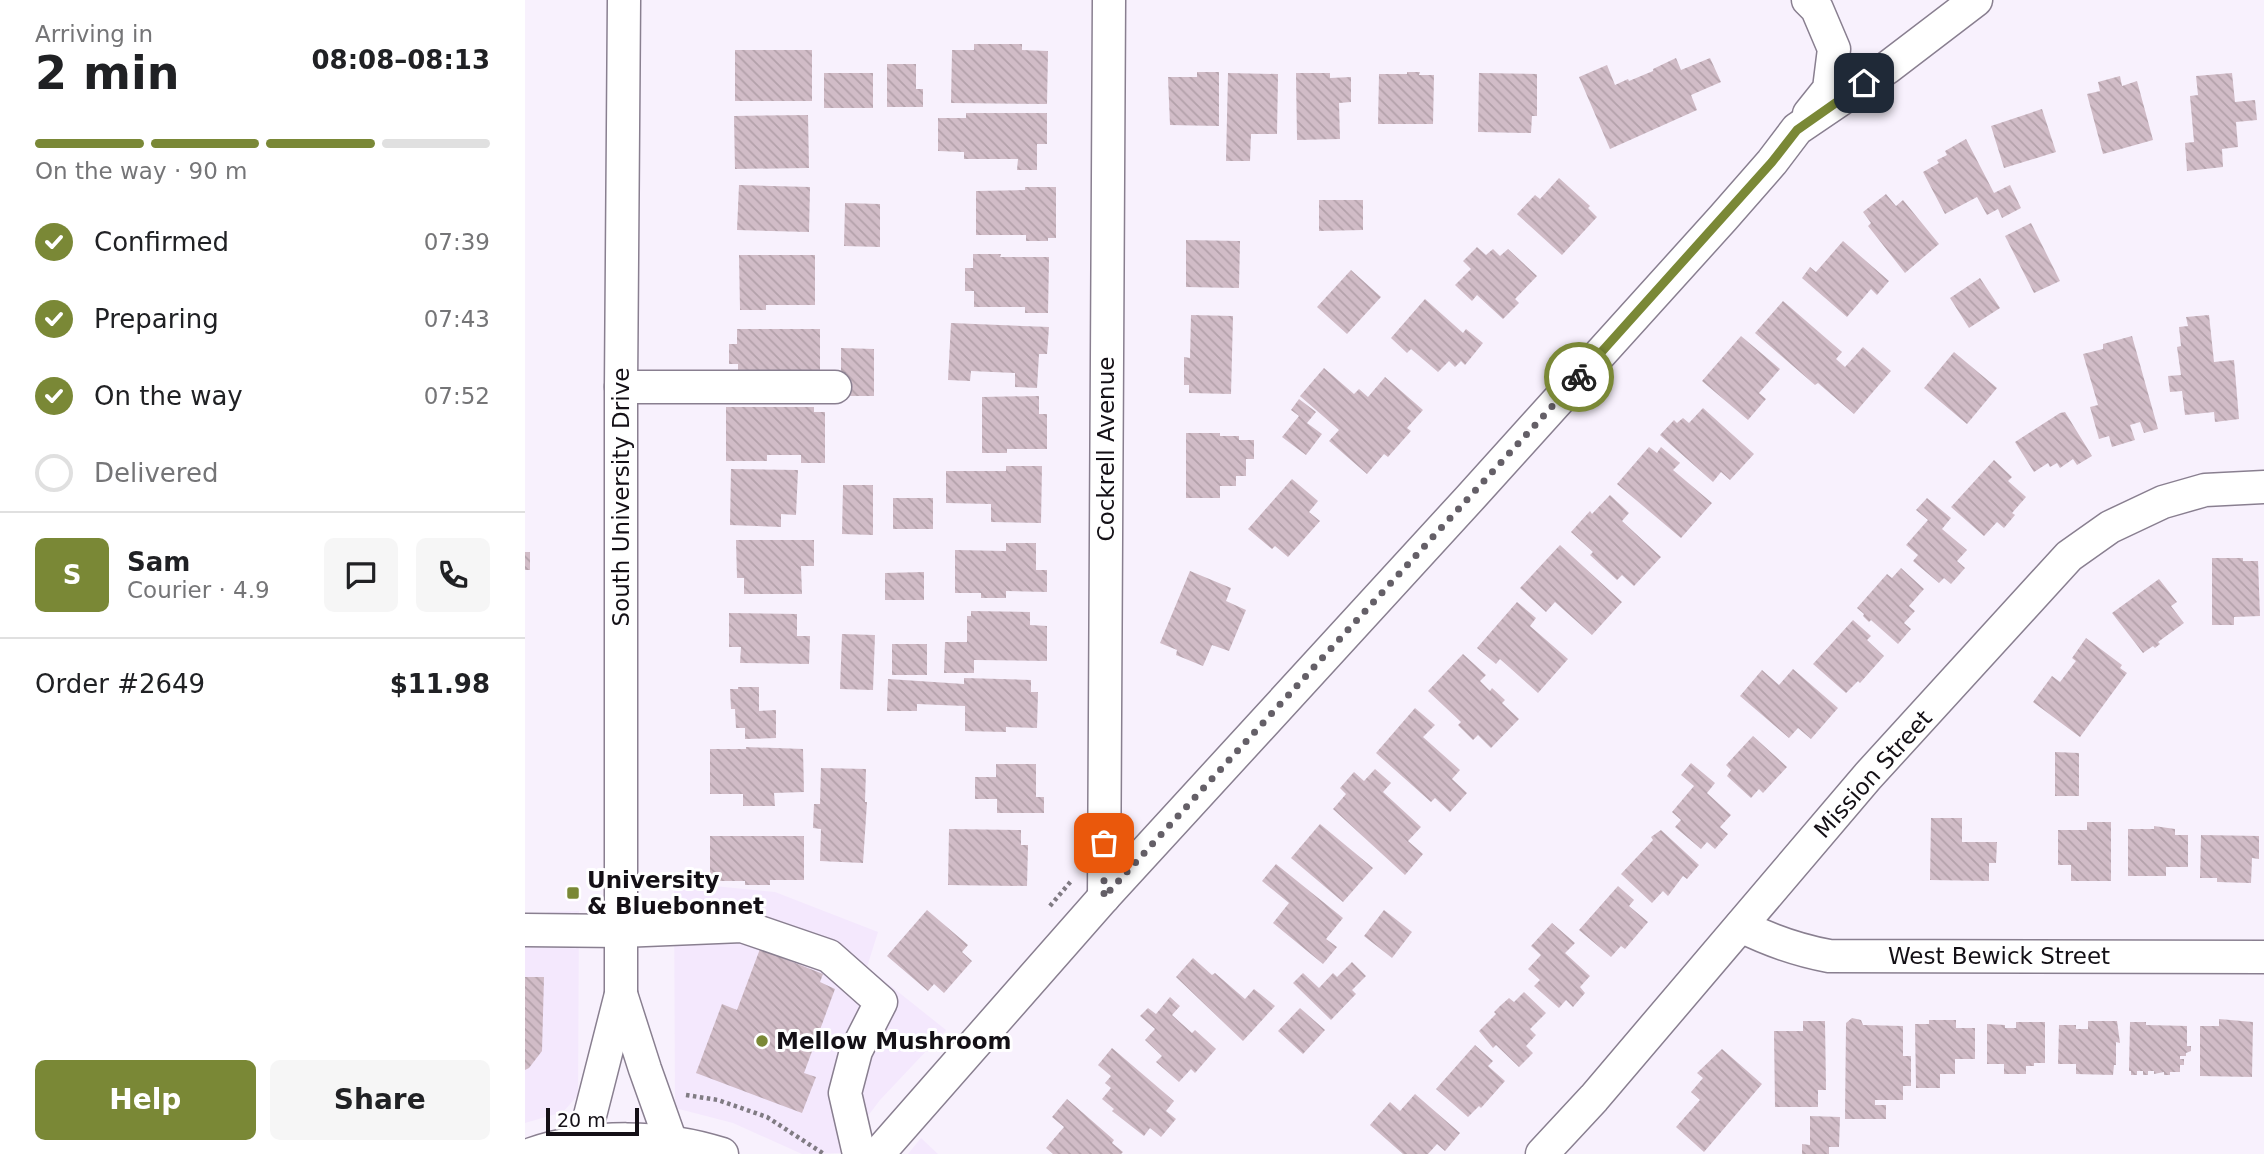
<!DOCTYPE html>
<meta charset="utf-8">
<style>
:root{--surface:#fff;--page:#f6f6f6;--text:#202124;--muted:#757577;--line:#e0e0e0;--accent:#7a8836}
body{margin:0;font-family:"DejaVu Sans",sans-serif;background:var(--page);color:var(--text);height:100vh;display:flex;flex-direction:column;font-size:26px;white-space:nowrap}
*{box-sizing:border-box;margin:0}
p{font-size:23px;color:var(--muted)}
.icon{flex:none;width:38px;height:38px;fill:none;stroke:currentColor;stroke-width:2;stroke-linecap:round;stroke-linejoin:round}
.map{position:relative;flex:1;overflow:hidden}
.details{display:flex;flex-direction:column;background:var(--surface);width:525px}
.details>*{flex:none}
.scale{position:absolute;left:21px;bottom:18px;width:93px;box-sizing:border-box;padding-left:7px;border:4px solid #141016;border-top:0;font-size:19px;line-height:24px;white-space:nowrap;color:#141016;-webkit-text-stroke:5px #fff;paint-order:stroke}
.pin{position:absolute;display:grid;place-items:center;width:60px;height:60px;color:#fff;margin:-30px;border-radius:14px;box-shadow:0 4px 10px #0006}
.courier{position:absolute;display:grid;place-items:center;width:70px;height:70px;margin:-35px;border:5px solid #7a8836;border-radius:50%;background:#fff;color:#222;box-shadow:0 2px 9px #0007}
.summary em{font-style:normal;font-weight:700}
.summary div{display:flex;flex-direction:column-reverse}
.summary{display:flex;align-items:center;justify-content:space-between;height:119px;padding:0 35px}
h1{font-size:46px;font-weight:700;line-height:52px}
.bar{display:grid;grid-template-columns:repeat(4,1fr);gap:10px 7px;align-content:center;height:84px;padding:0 35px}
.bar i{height:9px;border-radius:5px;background:var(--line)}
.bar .current{background:var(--accent)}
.bar p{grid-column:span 4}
.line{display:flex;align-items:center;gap:18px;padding:0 35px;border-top:2px solid var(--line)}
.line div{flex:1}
.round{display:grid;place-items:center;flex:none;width:74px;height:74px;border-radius:10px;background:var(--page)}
ol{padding:0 35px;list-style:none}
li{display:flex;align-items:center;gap:21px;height:77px}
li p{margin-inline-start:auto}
li .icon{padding:7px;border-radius:50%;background:var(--accent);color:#fff;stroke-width:4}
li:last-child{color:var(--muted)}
li i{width:38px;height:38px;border:4px solid var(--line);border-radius:50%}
.action{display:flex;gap:14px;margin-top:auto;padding:14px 35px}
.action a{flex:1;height:80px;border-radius:10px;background:var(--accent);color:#fff;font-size:28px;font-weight:700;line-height:80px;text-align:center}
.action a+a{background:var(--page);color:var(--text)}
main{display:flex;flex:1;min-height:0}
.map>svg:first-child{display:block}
.built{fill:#f4e8fd}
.building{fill:url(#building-back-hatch)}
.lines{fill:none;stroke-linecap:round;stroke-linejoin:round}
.minor-casing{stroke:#897f90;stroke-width:35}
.path{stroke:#807b83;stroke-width:4.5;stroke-dasharray:3.5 3.5;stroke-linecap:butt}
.minor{stroke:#fff;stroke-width:32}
.done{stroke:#645f67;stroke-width:7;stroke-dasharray:0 12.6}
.route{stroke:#7a8836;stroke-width:9}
.poi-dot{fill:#7a8836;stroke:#fff;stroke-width:2.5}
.labels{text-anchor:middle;stroke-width:6;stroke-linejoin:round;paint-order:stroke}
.street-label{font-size:23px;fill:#141016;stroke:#fff}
.poi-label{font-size:23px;font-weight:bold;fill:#141016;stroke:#fff;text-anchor:start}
</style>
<main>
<section class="details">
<div class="summary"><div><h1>2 min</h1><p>Arriving in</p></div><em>08:08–08:13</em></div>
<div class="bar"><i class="current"></i><i class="current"></i><i class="current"></i><i></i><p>On the way · 90 m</p></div>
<ol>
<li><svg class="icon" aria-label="check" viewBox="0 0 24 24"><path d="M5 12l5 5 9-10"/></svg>Confirmed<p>07:39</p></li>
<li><svg class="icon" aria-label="check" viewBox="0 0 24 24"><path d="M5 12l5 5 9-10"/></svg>Preparing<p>07:43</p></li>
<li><svg class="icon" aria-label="check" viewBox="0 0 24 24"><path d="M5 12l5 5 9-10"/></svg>On the way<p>07:52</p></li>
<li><i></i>Delivered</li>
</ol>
<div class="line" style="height:126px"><b class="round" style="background:var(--accent);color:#fff">S</b><div><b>Sam</b><p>Courier · 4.9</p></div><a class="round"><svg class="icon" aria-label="chat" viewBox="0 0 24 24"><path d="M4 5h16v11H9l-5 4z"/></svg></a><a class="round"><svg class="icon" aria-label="phone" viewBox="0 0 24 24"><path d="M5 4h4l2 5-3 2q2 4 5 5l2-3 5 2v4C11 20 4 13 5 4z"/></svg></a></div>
<div class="line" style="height:91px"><div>Order #2649</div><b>$11.98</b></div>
<div class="action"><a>Help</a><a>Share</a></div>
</section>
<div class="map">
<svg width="1739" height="1154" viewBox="0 0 1739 1154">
<defs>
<pattern id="building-back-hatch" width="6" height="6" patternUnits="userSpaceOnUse" patternTransform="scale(1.75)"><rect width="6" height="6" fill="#d1bcc7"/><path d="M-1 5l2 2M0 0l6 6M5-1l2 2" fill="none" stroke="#b3a1aa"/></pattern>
</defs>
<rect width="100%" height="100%" fill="#f8f1fd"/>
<!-- built -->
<g class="built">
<path d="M149,882L250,892L353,932L342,967L421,1030L355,1100L315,1153L277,1154L208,1123L150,1108Z"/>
<path d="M54,911L53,1095L38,1112L0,1123V919L24,912Z"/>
<path d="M396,1138L413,1154H383Z"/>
</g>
<!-- building -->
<g class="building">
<path d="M449,44H497V50L523,51L522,104L426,103L427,50H449Z"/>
<rect x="210" y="50" width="77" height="51"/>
<path d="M1151,58L1156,70L1185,58L1196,82L1166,95L1172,110L1085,149L1054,77L1082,65L1090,85L1103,79L1104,81L1128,71V69Z"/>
<path d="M362,64H391V89H398V107H362Z"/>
<path d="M672,72H694V126L645,125L643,77H672Z"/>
<path d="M882,72H895L894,75H909L908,124H853L854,74H882Z"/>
<rect x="299" y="73" width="49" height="35"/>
<path d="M703,73L753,74L752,134H726L725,161H701Z"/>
<path d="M771,73H805V78L826,77V102L814,103L815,139L772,140Z"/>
<path d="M954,73L1012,74V116H1007L1006,133L953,132Z"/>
<path d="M1707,73L1710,102L1730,100L1732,120L1711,122L1713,147L1697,149L1698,167L1662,171L1660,143L1669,142L1665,96L1673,95L1671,76Z"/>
<path d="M1595,76L1597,86L1612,81L1628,140L1578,154L1562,94L1575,91L1573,82Z"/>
<path d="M1517,109L1531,152L1479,168L1466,126Z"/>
<path d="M441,113H522V144H512V170H492L493,159H439V152L413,151V118H441Z"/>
<path d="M283,115L284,168L210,169L209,116Z"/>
<path d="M1441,139L1469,193L1485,185L1496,208L1477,218L1473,209L1462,215L1452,197L1420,214L1398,172L1414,163L1412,160L1422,155L1420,151Z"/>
<path d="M1034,178L1065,206L1063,208L1072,217L1037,255L992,214L1010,195L1015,199Z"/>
<path d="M214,185L285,187L284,232L212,230Z"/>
<path d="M500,187H531V238H523V241H501V235H451V191L500,190Z"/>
<path d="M1361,194L1371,206L1378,200L1414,244L1380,273L1343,226L1346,223L1338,212Z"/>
<path d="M794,200H838V230L794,231Z"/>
<path d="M320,203L355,204V247L319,246Z"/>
<path d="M1506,223L1535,281L1509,293L1480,236Z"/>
<path d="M661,240L715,241L714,288L661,287Z"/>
<path d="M1318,241L1364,281L1352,295L1346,289L1322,317L1277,278L1285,267L1291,272Z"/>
<path d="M952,247L961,255L968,249L975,256L983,249L1012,276L990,299L994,303L978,319L952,295L947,301L930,285L946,269L938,261Z"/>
<path d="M448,254H476L475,257H524L523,313H500V307H449V291H440V268H448Z"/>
<path d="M214,255H290V305H241V310H215Z"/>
<path d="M826,270L856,297L822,334L792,307Z"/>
<path d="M1455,278L1475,308L1444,328L1425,298Z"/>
<path d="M900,299L938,333L941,329L958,343L940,365L936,361L930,367L924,361L913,372L886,349L882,353L866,338Z"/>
<path d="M1258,301L1317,352L1311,359L1320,367L1338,347L1366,371L1329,414L1293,383L1290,385L1230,333Z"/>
<path d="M666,315L708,316L706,394L664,393V385H659V357L665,358Z"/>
<path d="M1684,315L1689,362L1709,360L1714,419L1690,422L1689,412L1660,415L1657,391L1645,392L1643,376L1656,375L1652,347L1656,346L1654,327L1663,326L1661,317Z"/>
<path d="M426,323L524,327L522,354H514L512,388L490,387V373L446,371L445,381L423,380Z"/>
<path d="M212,329H295V380H213V364H204V344H212Z"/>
<path d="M1216,336L1255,369L1234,393L1241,399L1223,420L1177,381Z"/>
<path d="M1607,336L1633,429L1619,433L1615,422L1605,425L1610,440L1587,447L1584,436L1574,439L1565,407L1573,405L1558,354L1578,349V344Z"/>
<path d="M316,348L349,349V396H316Z"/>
<path d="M1429,352L1472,388L1442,424L1399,388Z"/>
<path d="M799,368L829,394L834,389L843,397L860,377L898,410L882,428L886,431L863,457L859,454L842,474L804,441L814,430L775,396Z"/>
<path d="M514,396V414H522V449H482V453H457V397Z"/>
<path d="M774,399L791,412L782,423L797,434L781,455L757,437L774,416L766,410Z"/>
<path d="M201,407H289V412H300V463H276V455H242V461H201Z"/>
<path d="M1178,408L1229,454L1205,480L1196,472L1188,482L1135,435L1149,420L1152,423L1158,418L1164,423Z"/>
<path d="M1540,412L1567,456L1552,465L1548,459L1535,468L1532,463L1525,467L1523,463L1509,472L1490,442L1535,413Z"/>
<path d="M661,433H695V436H714V440H729V459H721V476H711V486H695V498H661Z"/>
<path d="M1124,447L1132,453L1136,447L1155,463L1148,470L1187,503L1156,538L1092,484Z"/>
<path d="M1469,460L1487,477L1483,481L1501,497L1487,513L1490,515L1479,528L1472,522L1459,536L1426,507Z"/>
<path d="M481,466H517L516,523L466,522V504L421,503V471H481Z"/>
<path d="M206,469L273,470L271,515L256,514V527L205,525Z"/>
<path d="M767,479L793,501L784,512L795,521L763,557L750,546L747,549L723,529Z"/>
<path d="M318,485H348V535L317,534Z"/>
<path d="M1085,495L1104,513L1097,521L1136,557L1109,586L1097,575L1092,580L1065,555L1068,552L1046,532L1065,511L1067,514Z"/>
<rect x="368" y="498" width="40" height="31"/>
<path d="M1402,498L1426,518L1417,529L1442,550L1432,561L1440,568L1426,584L1419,578L1414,583L1388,561L1393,555L1381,545L1403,520L1391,510Z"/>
<path d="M211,540H289V566H276L277,594H219V578H212Z"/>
<path d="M481,543H511V570H522V592L481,591V598H456V593H430V550L481,551Z"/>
<path d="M1035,545L1097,602L1067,635L1030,602L1021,612L995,588Z"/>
<rect x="0" y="552" width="5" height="18"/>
<path d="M1687,558H1718V561H1733L1735,616L1709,617V625H1687Z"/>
<path d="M1376,568L1399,589L1384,606L1390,611L1379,623L1386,629L1373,644L1346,620L1344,622L1338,616L1339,614L1332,608L1362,574L1367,578Z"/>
<path d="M665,571L706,588L701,601L721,610L704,651L687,645L678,666L651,655L652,650L635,643Z"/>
<path d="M399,572V600H360V573Z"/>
<path d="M1634,579L1652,602L1646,606L1659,623L1633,642L1635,644L1630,648L1628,646L1618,653L1587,613Z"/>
<path d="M992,602L1011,618L1005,626L1043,659L1013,693L975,659L971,664L952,648Z"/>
<path d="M446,611L505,612V625L522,626V661L449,660V673H419L420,642H442V616H446Z"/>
<path d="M204,613L272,614V636H285L284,664L215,663L216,647H204Z"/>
<path d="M1328,620L1346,636L1342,640L1359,656L1335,683L1333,681L1321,693L1288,664Z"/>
<path d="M317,634L350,635L348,690L315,689Z"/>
<path d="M1561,638L1597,665L1595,668L1602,673L1555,737L1508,702L1527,676L1535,682L1551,661L1547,658Z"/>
<rect x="367" y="644" width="35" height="31"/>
<path d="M938,654L961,675L955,681L965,691L967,688L980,700L977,703L994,719L966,748L953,735L948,740L933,725L936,722L903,691Z"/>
<path d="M1268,669L1313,708L1286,739L1273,728L1264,738L1215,696L1237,670L1254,685Z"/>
<path d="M439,678L506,680V692H513L512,728L481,727V732L440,731V706L392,704V711H362L363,679L439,684Z"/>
<path d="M213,687H234V711L251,710V738L220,739V728H211L210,709H206L205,689H213Z"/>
<path d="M890,708L910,725L898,737L935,770L927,779L942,793L925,812L910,798L906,802L851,753Z"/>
<path d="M1228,736L1262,767L1238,793L1234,789L1226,798L1202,776L1206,770L1201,765Z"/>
<path d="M221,747L278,749L279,792L249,793L250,806H218V794H185V749H221Z"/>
<path d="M1530,752L1554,753V796H1530Z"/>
<path d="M1166,763L1190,783L1182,793L1206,815L1195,827L1203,834L1190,849L1182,842L1176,849L1150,827L1156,820L1147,812L1169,786L1156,775Z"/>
<path d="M471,764H511V797H519V813H472V799H450V777H471Z"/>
<path d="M296,768L341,769L340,802H342L338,863L295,861L296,829L288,828L289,804H295Z"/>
<path d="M850,769L866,783L858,792L896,827L883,841L898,854L880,875L808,809L821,794L815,788L829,772L839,781Z"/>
<path d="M1406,818H1437V842H1472L1471,863H1464V881L1405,880Z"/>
<path d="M1562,822H1586V881H1546V865H1533V830H1562Z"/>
<path d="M795,824L848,868L818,902L766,858Z"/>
<path d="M1629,826L1650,829V835H1663V867H1641V876H1603V829H1629Z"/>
<path d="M424,829L496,830V845H503L502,886L423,885Z"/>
<path d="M1136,830L1174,865L1162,879L1158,876L1143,896L1138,891L1127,903L1096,874L1128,840L1126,837Z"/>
<path d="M1676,835L1734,836V859L1727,858L1726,883L1692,882V878H1675Z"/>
<path d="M185,836H279V880H245V885H220V881H185Z"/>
<path d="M751,864L818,918L801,939L812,947L798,964L748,923L764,903L737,881Z"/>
<path d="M1093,886L1109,900L1104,906L1123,922L1100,949L1096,946L1086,957L1054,930Z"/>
<path d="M402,910L443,945L437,952L447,961L419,993L409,984L403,991L362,956Z"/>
<path d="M859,910L887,932L867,958L839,936Z"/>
<path d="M1027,923L1050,943L1040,953L1065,976L1055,987L1060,993L1048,1007L1041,1000L1034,1008L1009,986L1015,980L1003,969L1016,955L1006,946Z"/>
<path d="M235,949L298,974L295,982L310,989L279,1073L291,1077L277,1113L171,1073L197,1004L212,1010Z"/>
<path d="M668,958L687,975L690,973L720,999L729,989L750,1006L718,1041L651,977Z"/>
<path d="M827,962L841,976L827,990L831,994L806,1020L768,983L778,973L794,988L808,973L812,977Z"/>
<path d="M0,977H19L17,1051L4,1068L0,1070Z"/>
<path d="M999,992L1021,1013L1005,1029L1011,1035L1001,1046L1008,1053L994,1067L971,1045L968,1048L954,1031L971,1014L969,1012L975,1006L984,998L989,1002Z"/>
<path d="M645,997L655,1006L647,1015L667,1033L670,1030L691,1049L670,1073L666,1069L654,1082L631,1062L637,1056L620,1040L630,1029L615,1016L623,1008L631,1014Z"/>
<path d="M775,1008L800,1030L778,1054L753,1031Z"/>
<path d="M1327,1018L1336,1020L1338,1025L1378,1026V1056H1386V1086H1378V1100H1350V1105H1361V1119H1320L1321,1023Z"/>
<path d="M1694,1019L1728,1022L1727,1077L1675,1076V1026H1694Z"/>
<path d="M1404,1020H1431V1028H1450V1059H1430V1074H1415V1088H1391L1390,1024H1404Z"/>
<path d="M1278,1021H1300L1301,1090H1293V1107H1250L1249,1031H1278Z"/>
<path d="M1563,1021H1592L1595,1043L1591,1042V1065H1589L1588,1075L1551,1074V1064H1533L1534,1025H1551V1029H1563Z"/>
<path d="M1491,1022H1520V1063H1509V1066H1501V1074H1479V1064H1462V1024L1480,1025V1028H1491Z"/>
<path d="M1605,1022H1621V1025L1662,1026V1046H1666V1051L1661,1053V1056H1655V1059H1659V1065H1655V1072H1645V1075H1639V1072L1629,1074V1071H1623V1075H1618V1071H1612V1075H1606V1071H1604Z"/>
<path d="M950,1045L968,1061L963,1066L980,1081L956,1108L954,1106L943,1117L911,1089Z"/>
<path d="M587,1048L649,1101L641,1111L651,1119L636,1137L625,1128L619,1136L587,1111L589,1109L577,1099L586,1088L580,1083L586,1076L573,1065Z"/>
<path d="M1197,1049L1237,1084L1179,1152L1151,1127L1175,1100L1166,1092L1178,1078L1172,1073Z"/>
<path d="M890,1094L935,1133L920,1151L912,1144L903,1154H878L845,1125L865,1102L875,1111Z"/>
<path d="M542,1099L589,1140L587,1143L598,1152L596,1154H528L521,1148L539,1127L527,1117Z"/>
<path d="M1285,1116L1315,1117L1314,1147H1304V1154H1277V1144L1285,1145Z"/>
</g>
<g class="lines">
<!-- minor casing -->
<g class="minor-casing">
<g id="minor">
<path d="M1283,0L1292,9L1309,49L1304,89L1284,114"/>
<path d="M96,387H310"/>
<path d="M579,897L584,0"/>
<path d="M1216,926C1244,940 1272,950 1304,956L1739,957"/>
<path d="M0,930L96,931L217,926L304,956L356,1002L331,1051L320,1093L334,1154"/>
<path d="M96,994L120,1069L146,1142"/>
<path d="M58,1143L96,994V387L99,0"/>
<path d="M7,1154C65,1134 139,1135 197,1154"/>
<path d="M353,1154L579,897L944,499L1198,218L1247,162L1272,129L1362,68L1451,0"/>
<path d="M1017,1154L1069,1098L1343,776L1544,556L1585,527L1638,502L1680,490L1739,487"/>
</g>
</g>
<!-- path -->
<g class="path">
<path d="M525,906L547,880"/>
<path d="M161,1095L193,1100L242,1117L299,1154"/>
</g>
<!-- minor -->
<use href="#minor" class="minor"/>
</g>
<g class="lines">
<!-- done -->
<path class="done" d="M579,843V897L1054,377"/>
<!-- route -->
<path class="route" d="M1054,377L1247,162L1272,130L1339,83"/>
</g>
<!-- markers -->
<g class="poi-dot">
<rect x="41" y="886" width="14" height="14" rx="3.5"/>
<circle cx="237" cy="1041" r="7"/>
</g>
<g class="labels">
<!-- street labels -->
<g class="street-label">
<text transform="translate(581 449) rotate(-90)" y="8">Cockrell Avenue</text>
<text transform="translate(96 497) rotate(-90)" y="8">South University Drive</text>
<text transform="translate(1348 774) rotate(-48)" y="8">Mission Street</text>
<text x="1474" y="964">West Bewick Street</text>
</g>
<!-- poi labels -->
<g class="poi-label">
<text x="62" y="888">University<tspan x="62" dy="26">&amp; Bluebonnet</tspan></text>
<text x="251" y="1049">Mellow Mushroom</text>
</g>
</g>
</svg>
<div class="scale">20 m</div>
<div class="pin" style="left:579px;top:843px;background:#ea580c"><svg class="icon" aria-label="bag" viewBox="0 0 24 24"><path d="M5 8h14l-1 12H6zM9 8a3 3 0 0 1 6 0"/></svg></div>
<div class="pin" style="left:1339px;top:83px;background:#1f2937"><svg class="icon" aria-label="home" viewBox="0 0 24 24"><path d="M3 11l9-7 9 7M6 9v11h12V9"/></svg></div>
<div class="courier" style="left:1054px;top:377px"><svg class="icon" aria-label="bike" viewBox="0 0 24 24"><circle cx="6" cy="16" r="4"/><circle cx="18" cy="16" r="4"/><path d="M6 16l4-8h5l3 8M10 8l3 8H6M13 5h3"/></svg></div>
</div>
</main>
